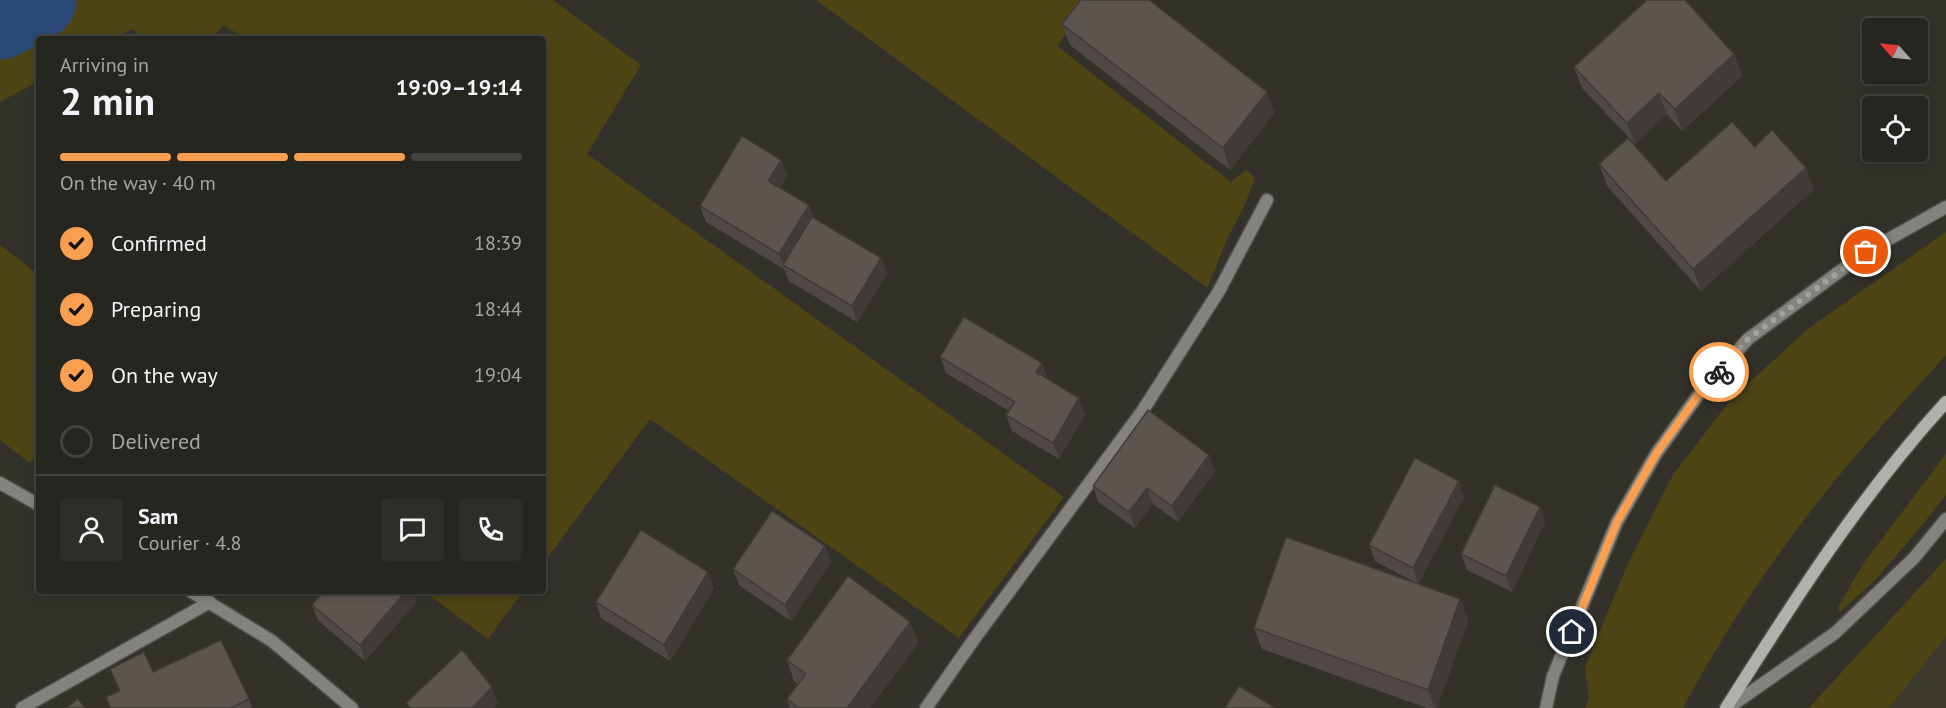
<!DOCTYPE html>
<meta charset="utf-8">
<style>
:root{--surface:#262620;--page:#2e2e29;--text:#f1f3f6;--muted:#a4a5a5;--line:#42433e;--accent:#fa9f4f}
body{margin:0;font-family:"PT Sans",sans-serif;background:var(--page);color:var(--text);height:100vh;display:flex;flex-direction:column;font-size:22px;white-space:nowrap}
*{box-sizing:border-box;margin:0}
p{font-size:20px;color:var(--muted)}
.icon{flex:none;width:33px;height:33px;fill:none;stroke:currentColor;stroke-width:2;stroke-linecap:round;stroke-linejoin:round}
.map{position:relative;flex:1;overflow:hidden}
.drawer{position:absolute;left:36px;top:36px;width:510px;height:558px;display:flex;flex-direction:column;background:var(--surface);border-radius:6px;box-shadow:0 3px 9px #0003,0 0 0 2px var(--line)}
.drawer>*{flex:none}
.needle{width:39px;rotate:297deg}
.fabs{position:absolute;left:1862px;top:18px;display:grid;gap:12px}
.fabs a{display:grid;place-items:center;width:66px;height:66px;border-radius:6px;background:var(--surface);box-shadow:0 3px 9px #0003,0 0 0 2px var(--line);font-size:30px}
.pin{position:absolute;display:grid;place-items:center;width:51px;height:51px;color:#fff;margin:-26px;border:3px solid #fff;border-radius:50%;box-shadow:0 2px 6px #0007}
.courier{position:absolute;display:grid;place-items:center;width:60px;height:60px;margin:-30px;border:4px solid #fa9f4f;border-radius:50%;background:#fff;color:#222;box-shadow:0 2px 8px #0007}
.head em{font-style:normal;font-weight:700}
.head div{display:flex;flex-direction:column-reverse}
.head{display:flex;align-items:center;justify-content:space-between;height:102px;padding:0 24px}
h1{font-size:39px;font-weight:700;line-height:45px}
.bar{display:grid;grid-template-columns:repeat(4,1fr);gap:9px 6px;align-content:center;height:72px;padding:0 24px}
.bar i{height:8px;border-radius:4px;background:var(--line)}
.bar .on{background:var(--accent)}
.bar p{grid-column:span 4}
.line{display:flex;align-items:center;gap:15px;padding:0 24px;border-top:2px solid var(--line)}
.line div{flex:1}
.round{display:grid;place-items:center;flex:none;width:63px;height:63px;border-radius:6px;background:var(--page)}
ol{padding:0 24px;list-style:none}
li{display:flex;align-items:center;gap:18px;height:66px}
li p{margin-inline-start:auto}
li .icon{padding:6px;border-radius:50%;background:var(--accent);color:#111;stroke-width:4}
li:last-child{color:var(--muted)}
li i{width:33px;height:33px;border:3px solid var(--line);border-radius:50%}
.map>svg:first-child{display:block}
.built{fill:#3c3a2c}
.green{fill:#4d4414}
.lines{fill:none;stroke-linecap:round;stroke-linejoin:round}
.river{stroke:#2a4976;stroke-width:81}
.lane-casing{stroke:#4e4e46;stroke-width:15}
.street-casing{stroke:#4e4e46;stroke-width:15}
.secondary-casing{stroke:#4e4e46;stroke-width:15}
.lane{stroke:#83827e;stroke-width:12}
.street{stroke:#83827e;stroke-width:12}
.secondary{stroke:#b2b0aa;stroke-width:12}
.wall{fill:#4f4844}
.shaded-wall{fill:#403b37}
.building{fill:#5c544f;stroke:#403b37;stroke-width:1.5}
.done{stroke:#a2a29c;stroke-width:6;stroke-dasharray:0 10.8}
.route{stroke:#fa9f4f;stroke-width:8}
</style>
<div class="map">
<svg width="1946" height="708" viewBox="0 0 1946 708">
<rect width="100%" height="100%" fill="#33322a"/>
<!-- built -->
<path class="built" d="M1946,559V708H1809L1904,604Z"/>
<!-- green -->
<g class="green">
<path d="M71,0H553L641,65L587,154L1064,497L959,638L650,419L543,564V39H245L224,25L211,39H144L132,29L113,39H39V81L0,102V38Z"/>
<path d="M816,0H1092L1057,46L1231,182L1246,170L1255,178L1244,207L1228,237L1207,288Z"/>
<path d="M1946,232V355C1912,393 1876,431 1843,471C1782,544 1728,624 1683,708H1585L1589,699L1585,667L1629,561L1673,475L1731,399L1809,328Z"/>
<path d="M0,245L39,275V452L30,463L0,440Z"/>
<path d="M1946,454V495L1914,535L1877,578L1840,612L1837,609L1863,564Z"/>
<path d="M1946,559V636L1889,708H1809Z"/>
<path d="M423,591H523L488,639Z"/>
</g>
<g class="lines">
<!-- river -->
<path class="river" d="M0,19L36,0"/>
<!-- lane casing -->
<g class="lane-casing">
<path id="lane" d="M1728,708L1835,633L1914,558L1946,519"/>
</g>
<!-- street casing -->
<g class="street-casing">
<g id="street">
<path d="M0,483L39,505"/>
<path d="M190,591L272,641L352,708"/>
<path d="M22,708L210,602"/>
<path d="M926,708L972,642L1143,410L1219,291L1267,200"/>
<path d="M1546,708L1553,676L1617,522L1656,454L1699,394L1748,339L1866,252L1946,207"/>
</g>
</g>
<!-- secondary casing -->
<g class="secondary-casing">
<path id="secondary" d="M1726,708C1793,602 1861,495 1946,402"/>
</g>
<!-- lane -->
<use href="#lane" class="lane"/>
<!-- street -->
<use href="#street" class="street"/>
<!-- secondary -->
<use href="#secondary" class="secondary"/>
</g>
<!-- wall -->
<g class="wall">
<path d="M1062,24L1267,92L1274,113L1230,170L1070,45Z"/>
<path d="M1734,54L1742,76L1682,131L1667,114L1635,144L1582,88L1574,67Z"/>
<path d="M1755,147L1814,189L1701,291L1607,186L1599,164L1666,181Z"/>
<path d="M787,176L780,187L809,205L813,218L881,258L887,274L857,322L789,281L784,269L706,222L700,206Z"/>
<path d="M940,357L1042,363L1047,379L1085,414L1059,459L1012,431L1006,415L1009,411L946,373Z"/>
<path d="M1215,471L1178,522L1153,504L1135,528L1098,502L1093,486Z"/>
<path d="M1464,497L1418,584L1375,561L1369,545Z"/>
<path d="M1540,507L1545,522L1512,592L1467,570L1461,554Z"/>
<path d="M825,546L831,562L791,621L739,585L733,569Z"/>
<path d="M714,588L670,661L601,618L596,602Z"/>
<path d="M324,591H414L417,601L365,661L318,620L312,605Z"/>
<path d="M1460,599L1468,620L1437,708H1427L1262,649L1254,628Z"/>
<path d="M910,622L918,643L870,708H790L787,699L798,684L794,681L787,660Z"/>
<path d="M110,669L153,672L249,699L252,708H110L106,697L119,691Z"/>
</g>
<!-- shaded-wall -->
<g class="shaded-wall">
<path d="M1734,54L1742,76L1682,131L1675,109Z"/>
<path d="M1267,92L1274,113L1230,170L1223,148Z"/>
<path d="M1659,93L1667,114L1635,144L1627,123Z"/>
<path d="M781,160L787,176L774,196L768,181Z"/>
<path d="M1806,168L1814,189L1701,291L1693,269Z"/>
<path d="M809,205L814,221L784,265L779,254Z"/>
<path d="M881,258L887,274L857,322L852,306Z"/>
<path d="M1042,363L1047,379L1036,372Z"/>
<path d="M1079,398L1085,414L1059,459L1053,443Z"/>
<path d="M1209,455L1215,471L1178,522L1172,506Z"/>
<path d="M1459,481L1464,497L1418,584L1413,568Z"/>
<path d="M1147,488L1153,504L1135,528L1129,512Z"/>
<path d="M1540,507L1545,522L1512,592L1506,576Z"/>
<path d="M825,546L831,562L791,621L785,605Z"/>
<path d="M708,572L714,588L670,661L664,645Z"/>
<path d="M406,591H414L417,601L365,661L360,645Z"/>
<path d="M1460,599L1468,620L1437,708H1435L1428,690Z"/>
<path d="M910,622L918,643L870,708H847Z"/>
<path d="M492,687L498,703L493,708H472Z"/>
</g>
<!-- building -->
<g class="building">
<path d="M1081,0H1149L1267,92L1223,148L1062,24Z"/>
<path d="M1647,0H1685L1734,54L1675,109L1659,93L1627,123L1574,67Z"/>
<path d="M1732,122L1755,147L1772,130L1806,168L1693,269L1599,164L1628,138L1666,181Z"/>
<path d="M742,136L781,160L768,181L809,205L779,254L700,206Z"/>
<path d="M812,217L881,258L852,306L783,265Z"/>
<path d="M964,317L1042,363L1036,372L1079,398L1053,443L1006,415L1015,402L940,357Z"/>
<path d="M1148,410L1209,455L1172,506L1147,488L1129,512L1093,486Z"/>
<path d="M1415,458L1459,481L1413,568L1369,545Z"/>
<path d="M1495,485L1540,507L1506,576L1461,554Z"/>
<path d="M772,511L825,546L785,605L733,569Z"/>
<path d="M641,530L708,572L664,645L596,602Z"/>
<path d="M1286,537L1460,599L1428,690L1254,628Z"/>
<path d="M848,576L910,622L847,708H799L787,699L806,674L787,660Z"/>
<path d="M324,591H406L360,645L312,605Z"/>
<path d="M221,640L249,699L231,708H111L106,697L120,691L110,669L144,652L153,672Z"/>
<path d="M462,650L492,687L472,708H411L406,703Z"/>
<path d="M1239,686L1275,708H1225Z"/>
<path d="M78,699L85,708H66Z"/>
</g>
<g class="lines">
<!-- done -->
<path class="done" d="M1719,372L1748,339L1866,252"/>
<!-- route -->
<path class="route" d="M1572,632L1617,522L1656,454L1699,394L1719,372"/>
</g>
</svg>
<div class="fabs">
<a><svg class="needle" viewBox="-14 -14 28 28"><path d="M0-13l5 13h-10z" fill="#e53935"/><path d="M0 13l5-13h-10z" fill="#a4a5a5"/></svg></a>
<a><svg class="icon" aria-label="locate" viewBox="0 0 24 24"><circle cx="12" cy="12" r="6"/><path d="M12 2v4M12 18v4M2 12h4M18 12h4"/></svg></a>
</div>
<div class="pin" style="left:1866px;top:252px;background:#ea580c"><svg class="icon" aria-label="bag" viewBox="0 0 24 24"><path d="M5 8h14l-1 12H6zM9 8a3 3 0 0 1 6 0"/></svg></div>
<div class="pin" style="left:1572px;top:632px;background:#1f2937"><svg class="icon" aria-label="home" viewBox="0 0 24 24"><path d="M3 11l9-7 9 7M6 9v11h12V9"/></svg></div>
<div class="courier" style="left:1719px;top:372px"><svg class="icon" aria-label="bike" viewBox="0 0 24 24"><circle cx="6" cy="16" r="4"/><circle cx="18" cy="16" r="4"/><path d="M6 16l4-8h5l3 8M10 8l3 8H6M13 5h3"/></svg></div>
<section class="drawer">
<div class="head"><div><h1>2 min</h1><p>Arriving in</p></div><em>19:09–19:14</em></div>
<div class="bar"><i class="on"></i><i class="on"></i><i class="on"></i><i></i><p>On the way · 40 m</p></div>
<ol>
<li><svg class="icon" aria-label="check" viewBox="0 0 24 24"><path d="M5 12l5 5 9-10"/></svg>Confirmed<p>18:39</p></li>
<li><svg class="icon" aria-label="check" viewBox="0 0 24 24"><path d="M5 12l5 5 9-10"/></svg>Preparing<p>18:44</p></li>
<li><svg class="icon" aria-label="check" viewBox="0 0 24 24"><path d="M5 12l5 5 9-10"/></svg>On the way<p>19:04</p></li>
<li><i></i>Delivered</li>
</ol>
<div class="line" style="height:108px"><a class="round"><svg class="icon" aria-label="person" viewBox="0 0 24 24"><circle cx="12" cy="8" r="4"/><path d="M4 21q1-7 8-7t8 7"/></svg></a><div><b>Sam</b><p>Courier · 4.8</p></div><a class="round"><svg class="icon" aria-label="chat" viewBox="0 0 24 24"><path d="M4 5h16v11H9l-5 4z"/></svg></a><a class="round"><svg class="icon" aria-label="phone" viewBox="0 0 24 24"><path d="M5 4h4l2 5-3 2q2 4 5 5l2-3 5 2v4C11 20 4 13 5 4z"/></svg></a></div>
</section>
</div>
